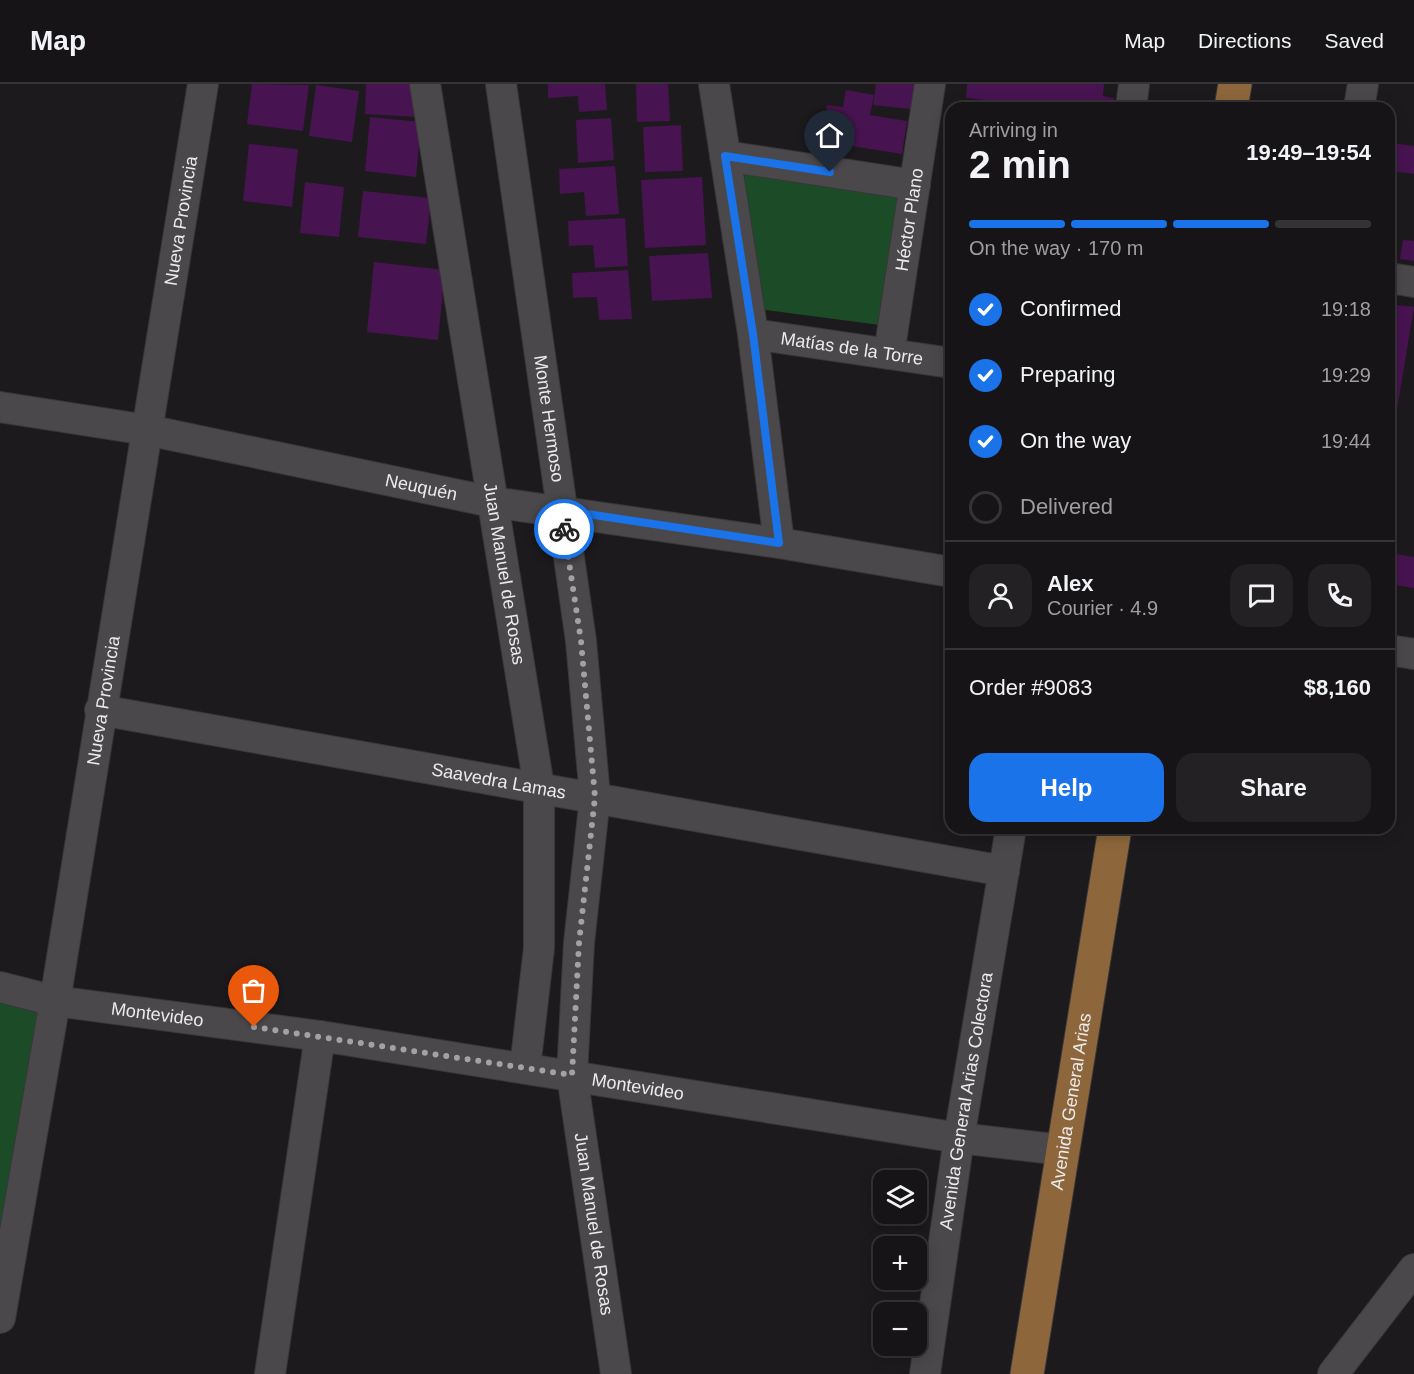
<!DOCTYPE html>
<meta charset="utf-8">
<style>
:root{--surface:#161416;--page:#232123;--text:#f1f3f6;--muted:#9e9ea1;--line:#353335;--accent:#1a73e8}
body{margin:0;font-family:Helvetica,sans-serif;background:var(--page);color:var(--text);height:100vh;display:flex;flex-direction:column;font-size:22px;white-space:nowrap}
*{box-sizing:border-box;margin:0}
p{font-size:20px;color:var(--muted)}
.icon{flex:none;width:33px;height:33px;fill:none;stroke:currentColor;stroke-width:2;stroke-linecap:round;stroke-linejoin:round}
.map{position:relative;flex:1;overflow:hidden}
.panel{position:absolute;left:945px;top:18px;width:450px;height:732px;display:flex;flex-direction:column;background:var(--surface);border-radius:18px;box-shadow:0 3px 15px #0003,0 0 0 2px var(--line)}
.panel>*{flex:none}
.buttons{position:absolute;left:873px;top:1086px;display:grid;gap:12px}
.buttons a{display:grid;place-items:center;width:54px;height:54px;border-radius:12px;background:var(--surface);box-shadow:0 3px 15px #0003,0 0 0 2px var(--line);font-size:30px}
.pin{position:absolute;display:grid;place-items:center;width:51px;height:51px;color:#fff;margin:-62px -26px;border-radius:50% 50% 50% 0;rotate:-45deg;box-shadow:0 0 6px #0007}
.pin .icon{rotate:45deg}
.courier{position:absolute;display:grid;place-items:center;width:60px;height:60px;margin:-30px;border:4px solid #1a73e8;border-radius:50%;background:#fff;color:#222;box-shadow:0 2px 8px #0007}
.headline em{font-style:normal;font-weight:700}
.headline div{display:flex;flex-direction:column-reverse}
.headline{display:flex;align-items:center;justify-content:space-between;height:102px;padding:0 24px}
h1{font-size:39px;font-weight:700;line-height:45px}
.bar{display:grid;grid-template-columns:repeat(4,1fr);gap:9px 6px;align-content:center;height:72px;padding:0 24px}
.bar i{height:8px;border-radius:4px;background:var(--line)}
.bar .active{background:var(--accent)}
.bar p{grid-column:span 4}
.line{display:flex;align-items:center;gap:15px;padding:0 24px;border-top:2px solid var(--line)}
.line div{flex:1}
.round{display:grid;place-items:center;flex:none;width:63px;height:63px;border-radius:18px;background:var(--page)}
ol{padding:0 24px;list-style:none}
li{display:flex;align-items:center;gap:18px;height:66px}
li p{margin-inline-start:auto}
li .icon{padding:6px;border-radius:50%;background:var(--accent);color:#fff;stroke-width:4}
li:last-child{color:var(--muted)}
li i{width:33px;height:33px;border:3px solid var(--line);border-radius:50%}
.primary-button{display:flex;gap:12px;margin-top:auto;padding:12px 24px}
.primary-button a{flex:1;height:69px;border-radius:18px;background:var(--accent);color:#fff;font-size:24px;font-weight:700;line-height:69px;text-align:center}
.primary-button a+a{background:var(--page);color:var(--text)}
header{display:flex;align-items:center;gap:36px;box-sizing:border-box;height:84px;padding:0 30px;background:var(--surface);border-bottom:2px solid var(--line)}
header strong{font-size:28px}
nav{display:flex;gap:33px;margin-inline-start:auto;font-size:21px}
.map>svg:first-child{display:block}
.green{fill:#1b4c27}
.building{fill:#481351}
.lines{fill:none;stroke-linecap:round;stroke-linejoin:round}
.minor-casing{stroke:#393739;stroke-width:32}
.major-casing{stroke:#393739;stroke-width:35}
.minor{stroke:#4b484b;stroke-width:30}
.major{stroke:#8d673b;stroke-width:33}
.done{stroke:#a3a1a4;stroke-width:6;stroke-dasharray:0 10.8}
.route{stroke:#1a73e8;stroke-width:8}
.labels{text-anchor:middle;stroke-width:5;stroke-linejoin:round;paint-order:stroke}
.street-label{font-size:18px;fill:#ebeaec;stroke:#070607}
</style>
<header>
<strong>Map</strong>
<nav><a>Map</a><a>Directions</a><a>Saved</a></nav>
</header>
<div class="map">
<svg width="1414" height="1290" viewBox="0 0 1414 1290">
<rect width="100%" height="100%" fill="#1d1a1d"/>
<!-- green -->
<g class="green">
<path d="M744,88L901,113L880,241L758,225Z"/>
<path d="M0,909L41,917L0,1146Z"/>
</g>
<!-- building -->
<g class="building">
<path d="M252,0L309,1L303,47L247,40Z"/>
<path d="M366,0H419L418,33L365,30Z"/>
<path d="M548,0H605L607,26L579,28L578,12L548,14Z"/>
<path d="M636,0H668L670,37L637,38Z"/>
<path d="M876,0H923L921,26L873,21Z"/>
<path d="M967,0H1104L1103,12L1114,14L1113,24H1056L1020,20L1019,24H994L995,17L966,14Z"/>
<path d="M316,1L359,7L352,58L309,52Z"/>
<path d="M846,6L874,11L870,31L907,37L902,70L821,57L827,21L843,23Z"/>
<path d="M370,33L421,38L416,93L365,87Z"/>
<path d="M611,34L614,76L578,79L576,36Z"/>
<path d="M681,41L683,87L645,88L643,43Z"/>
<path d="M1393,59L1414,62V90L1389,87Z"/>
<path d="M249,60L298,65L292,123L243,117Z"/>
<path d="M615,82L619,130L586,132L584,108L560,110L559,85Z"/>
<path d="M702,93L706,161L645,164L641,96Z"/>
<path d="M305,98L344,103L339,153L300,149Z"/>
<path d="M363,107L431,114L426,160L358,153Z"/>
<path d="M625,134L628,182L595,184L593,161L569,162L568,137Z"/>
<path d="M1403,156L1414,157V177L1400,175Z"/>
<path d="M708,169L712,214L652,217L649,172Z"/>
<path d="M374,178L445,186L438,256L367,248Z"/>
<path d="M628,186L632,235L599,236L597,213L573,214L572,189Z"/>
<path d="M1389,220L1414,223L1390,368H1389Z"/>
<path d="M1389,469L1414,473V504L1389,500Z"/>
</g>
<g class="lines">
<!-- minor casing -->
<g class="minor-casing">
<g id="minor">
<path id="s1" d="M425,0L539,703V864L525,984"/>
<path id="s2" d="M501,0L581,557L595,713L579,859L572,991L616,1290"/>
<path d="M714,0L753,250L779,459"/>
<path d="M1131,24L1134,0"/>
<path d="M1359,24L1363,0"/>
<path d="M725,72L915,101"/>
<path d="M1389,194L1414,198"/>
<path id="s3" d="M753,250L951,279"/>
<path id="s4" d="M889,270L930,0"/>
<path id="s5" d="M0,323L147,346L492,418L779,459L951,488"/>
<path d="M1389,566L1414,570"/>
<path id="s6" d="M100,626L1004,787"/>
<path id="s7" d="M0,903L55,917L320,952L959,1054L1063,1066"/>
<path id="s8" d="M0,1234L55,917L203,0"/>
<path d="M270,1290L320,952"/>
<path id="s9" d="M925,1290L959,1054L1011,744"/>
<path d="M1333,1290L1414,1185"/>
</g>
</g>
<!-- major casing -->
<g class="major-casing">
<g id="major">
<path d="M1231,24L1235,0"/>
<path id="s10" d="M1027,1290L1115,744"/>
</g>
</g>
<!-- minor -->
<use href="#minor" class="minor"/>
<!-- major -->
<use href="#major" class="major"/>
</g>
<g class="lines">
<!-- done -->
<path class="done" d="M254,943L572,991L579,859L595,713L581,557L564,445"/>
<!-- route -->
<path class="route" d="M564,445L561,426L779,459L753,250L725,72L830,88"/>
</g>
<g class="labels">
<!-- street labels -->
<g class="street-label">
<text dy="6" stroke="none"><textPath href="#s4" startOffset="136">Héctor Plano</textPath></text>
<text dy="6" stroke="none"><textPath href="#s8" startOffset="1112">Nueva Provincia</textPath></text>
<text dy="6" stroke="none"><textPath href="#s3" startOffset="100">Matías de la Torre</textPath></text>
<text dy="6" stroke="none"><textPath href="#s2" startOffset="338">Monte Hermoso</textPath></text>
<text dy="6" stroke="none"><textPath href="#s5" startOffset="429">Neuquén</textPath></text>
<text dy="6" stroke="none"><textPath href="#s1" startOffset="496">Juan Manuel de Rosas</textPath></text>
<text dy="6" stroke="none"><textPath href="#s8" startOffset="626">Nueva Provincia</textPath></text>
<text dy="6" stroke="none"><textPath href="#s6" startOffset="405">Saavedra Lamas</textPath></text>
<text dy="6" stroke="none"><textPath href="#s7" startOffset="160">Montevideo</textPath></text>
<text dy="6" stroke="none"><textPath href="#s7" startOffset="646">Montevideo</textPath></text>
<text dy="6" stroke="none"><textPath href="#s9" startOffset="276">Avenida General Arias Colectora</textPath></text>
<text dy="6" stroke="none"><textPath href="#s10" startOffset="276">Avenida General Arias</textPath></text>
<text dy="6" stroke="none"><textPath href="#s2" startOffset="1149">Juan Manuel de Rosas</textPath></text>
</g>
</g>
</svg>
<div class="buttons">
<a><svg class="icon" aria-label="layers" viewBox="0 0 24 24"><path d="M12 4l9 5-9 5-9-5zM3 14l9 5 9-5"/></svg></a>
<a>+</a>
<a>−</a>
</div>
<div class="pin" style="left:254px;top:943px;background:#ea580c"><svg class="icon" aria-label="bag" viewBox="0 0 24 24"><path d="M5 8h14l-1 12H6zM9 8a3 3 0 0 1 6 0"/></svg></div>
<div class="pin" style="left:830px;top:88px;background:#1f2937"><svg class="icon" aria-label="home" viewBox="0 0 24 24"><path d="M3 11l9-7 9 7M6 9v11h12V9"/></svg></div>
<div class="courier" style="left:564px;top:445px"><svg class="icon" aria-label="bike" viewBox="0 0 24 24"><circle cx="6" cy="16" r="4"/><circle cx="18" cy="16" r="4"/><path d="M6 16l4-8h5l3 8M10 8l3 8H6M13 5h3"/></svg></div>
<section class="panel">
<div class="headline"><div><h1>2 min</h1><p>Arriving in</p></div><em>19:49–19:54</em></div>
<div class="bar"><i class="active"></i><i class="active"></i><i class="active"></i><i></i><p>On the way · 170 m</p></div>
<ol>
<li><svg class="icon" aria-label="check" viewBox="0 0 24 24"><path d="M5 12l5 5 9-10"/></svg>Confirmed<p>19:18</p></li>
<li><svg class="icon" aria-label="check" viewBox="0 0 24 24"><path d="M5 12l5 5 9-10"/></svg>Preparing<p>19:29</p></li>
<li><svg class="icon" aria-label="check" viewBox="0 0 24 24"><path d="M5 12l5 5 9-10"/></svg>On the way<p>19:44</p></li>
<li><i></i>Delivered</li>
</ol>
<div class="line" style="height:108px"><a class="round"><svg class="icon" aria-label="person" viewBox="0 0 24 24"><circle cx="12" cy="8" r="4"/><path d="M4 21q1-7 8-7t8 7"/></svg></a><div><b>Alex</b><p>Courier · 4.9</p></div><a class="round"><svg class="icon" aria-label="chat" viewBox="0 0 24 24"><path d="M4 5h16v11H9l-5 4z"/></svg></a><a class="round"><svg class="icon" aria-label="phone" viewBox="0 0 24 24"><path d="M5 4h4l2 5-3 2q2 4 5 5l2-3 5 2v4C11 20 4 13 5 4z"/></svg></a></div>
<div class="line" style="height:78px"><div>Order #9083</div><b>$8,160</b></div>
<div class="primary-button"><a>Help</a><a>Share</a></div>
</section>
</div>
